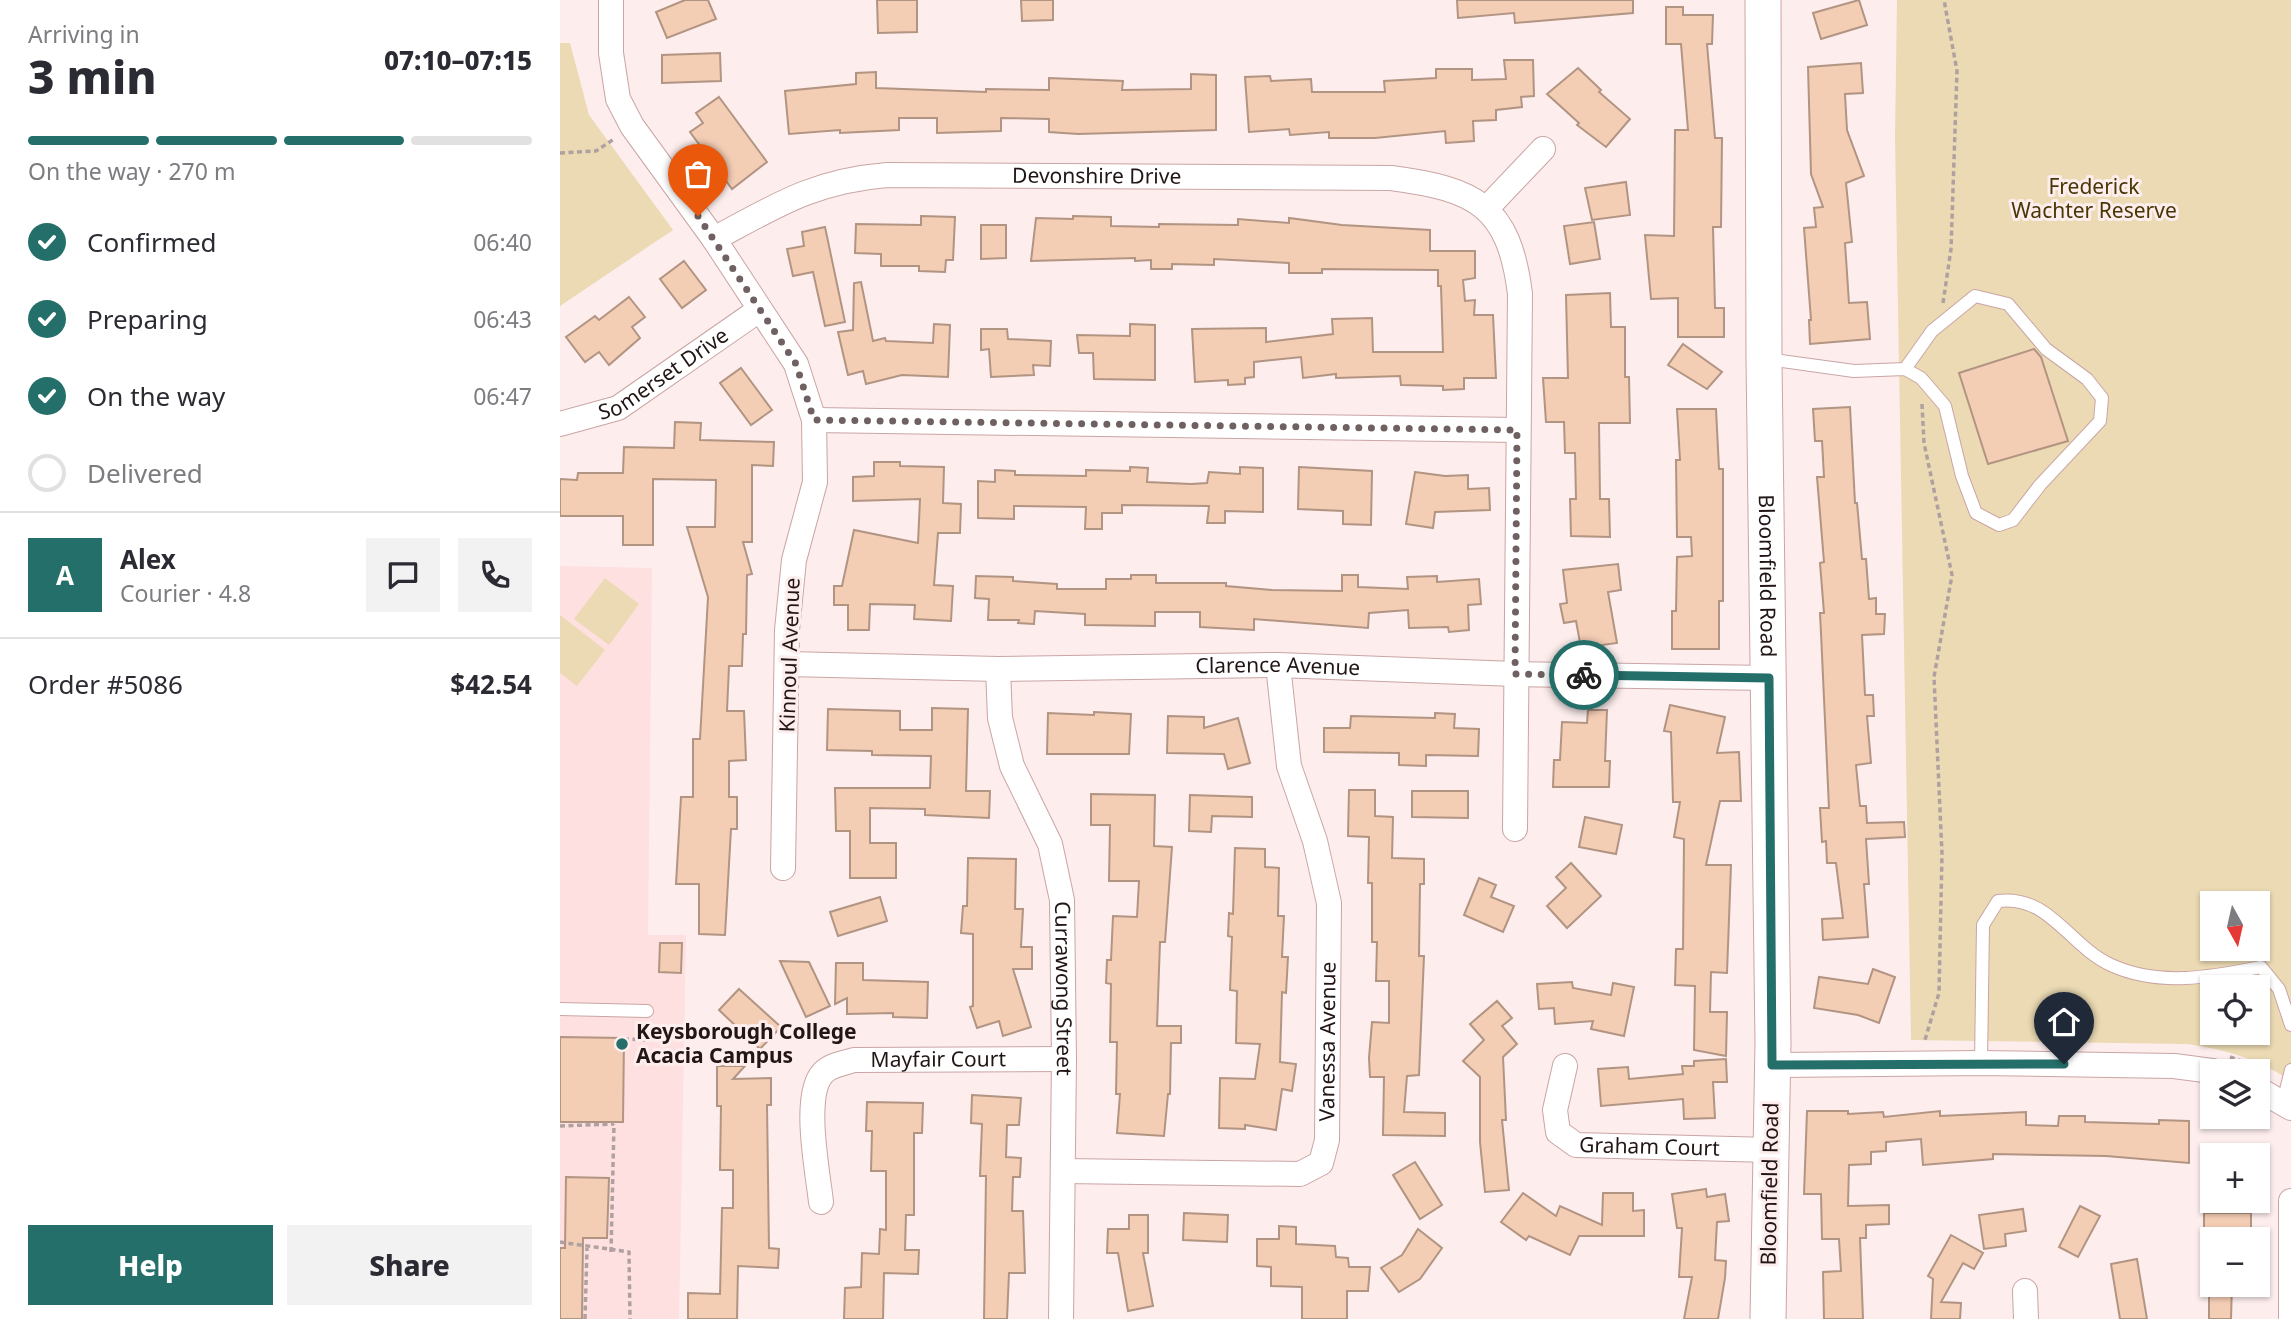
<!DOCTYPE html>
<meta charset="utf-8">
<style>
:root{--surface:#fff;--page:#f2f2f3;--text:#2b2b33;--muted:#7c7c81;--line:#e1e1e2;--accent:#256f6a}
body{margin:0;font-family:"Noto Sans",sans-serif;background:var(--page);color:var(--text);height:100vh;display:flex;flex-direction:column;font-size:26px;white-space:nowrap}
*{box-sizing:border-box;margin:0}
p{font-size:23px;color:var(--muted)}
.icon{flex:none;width:38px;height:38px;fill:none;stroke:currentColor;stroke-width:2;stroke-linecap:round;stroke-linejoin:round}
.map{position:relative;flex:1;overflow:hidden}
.drawer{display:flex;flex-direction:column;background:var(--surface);width:560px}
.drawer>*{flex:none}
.needle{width:46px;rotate:172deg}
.fabs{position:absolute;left:1640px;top:891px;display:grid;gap:14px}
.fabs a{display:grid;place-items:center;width:70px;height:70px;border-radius:0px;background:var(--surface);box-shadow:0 2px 5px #0004;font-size:35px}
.pin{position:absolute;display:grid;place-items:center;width:60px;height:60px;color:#fff;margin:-72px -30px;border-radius:50% 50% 50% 0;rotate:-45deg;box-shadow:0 0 7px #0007}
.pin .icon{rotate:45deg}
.courier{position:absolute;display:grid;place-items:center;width:70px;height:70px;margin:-35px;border:5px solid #256f6a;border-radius:50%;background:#fff;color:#222;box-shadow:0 2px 9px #0007}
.head em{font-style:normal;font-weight:800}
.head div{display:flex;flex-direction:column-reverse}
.head{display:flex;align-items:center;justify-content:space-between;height:119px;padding:0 28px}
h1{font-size:46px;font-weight:800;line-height:52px}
.bar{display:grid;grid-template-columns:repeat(4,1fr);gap:10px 7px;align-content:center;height:84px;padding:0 28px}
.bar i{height:9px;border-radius:5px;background:var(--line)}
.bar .current{background:var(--accent)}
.bar p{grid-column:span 4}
.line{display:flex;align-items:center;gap:18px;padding:0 28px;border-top:2px solid var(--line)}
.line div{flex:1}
.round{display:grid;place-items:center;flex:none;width:74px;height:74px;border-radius:0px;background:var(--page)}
ol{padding:0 28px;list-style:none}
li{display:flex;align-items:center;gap:21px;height:77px}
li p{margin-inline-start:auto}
li .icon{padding:7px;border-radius:50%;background:var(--accent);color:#fff;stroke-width:4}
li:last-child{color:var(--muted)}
li i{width:38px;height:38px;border:4px solid var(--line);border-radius:50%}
.action{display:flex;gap:14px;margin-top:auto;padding:14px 28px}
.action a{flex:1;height:80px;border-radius:0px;background:var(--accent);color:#fff;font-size:28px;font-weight:800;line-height:80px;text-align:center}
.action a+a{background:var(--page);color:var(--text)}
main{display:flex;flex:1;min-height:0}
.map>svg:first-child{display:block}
.built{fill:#fde0df}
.green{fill:#ebdab3;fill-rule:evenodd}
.building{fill:#f4cdb5;stroke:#b29482;stroke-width:2}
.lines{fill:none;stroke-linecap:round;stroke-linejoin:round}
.lane-casing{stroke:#caa5a4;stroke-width:14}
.street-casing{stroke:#caa5a4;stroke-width:26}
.secondary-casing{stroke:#caa5a4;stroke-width:37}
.path{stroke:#b0a1a1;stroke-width:3.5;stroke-dasharray:5 3.5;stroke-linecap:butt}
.lane{stroke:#fff;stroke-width:12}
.street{stroke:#fff;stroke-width:24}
.secondary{stroke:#fff;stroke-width:35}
.done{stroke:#6f6161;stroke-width:7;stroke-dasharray:0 12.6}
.route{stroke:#256f6a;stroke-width:9}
.poi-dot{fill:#256f6a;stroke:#fdeded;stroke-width:2.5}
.labels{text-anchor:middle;stroke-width:6;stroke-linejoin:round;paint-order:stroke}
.street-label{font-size:21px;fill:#221515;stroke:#fdeded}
.park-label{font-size:21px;fill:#483704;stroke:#fdeded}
.poi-label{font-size:21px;font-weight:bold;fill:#221515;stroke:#fdeded;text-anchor:start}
</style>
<main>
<section class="drawer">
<div class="head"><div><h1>3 min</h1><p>Arriving in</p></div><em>07:10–07:15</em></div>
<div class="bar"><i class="current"></i><i class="current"></i><i class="current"></i><i></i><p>On the way · 270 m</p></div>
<ol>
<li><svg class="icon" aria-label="check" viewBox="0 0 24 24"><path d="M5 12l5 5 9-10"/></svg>Confirmed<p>06:40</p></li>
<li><svg class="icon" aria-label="check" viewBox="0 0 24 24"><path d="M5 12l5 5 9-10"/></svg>Preparing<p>06:43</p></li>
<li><svg class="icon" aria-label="check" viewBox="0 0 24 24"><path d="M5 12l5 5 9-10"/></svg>On the way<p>06:47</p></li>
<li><i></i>Delivered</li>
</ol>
<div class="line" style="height:126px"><b class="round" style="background:var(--accent);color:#fff">A</b><div><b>Alex</b><p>Courier · 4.8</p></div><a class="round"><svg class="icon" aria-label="chat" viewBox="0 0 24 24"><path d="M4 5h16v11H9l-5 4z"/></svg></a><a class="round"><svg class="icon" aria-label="phone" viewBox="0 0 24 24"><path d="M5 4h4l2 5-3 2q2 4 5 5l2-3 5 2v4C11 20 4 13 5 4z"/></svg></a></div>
<div class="line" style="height:91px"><div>Order #5086</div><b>$42.54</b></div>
<div class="action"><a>Help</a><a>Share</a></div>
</section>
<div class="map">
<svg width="1731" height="1319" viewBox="0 0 1731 1319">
<rect width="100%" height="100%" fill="#fdeded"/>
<!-- built -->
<path class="built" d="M0,566L92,568L88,935H126L119,1319H0Z"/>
<!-- green -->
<g class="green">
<path d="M1337,0H1731V1081C1698,1059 1667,1050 1628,1044L1351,1040L1335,138ZM1652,903H1698V948H1652ZM1652,987H1698V1032H1652Z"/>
<path d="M0,43H10L29,115L113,230L0,306Z"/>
<path d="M45,578L79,604L49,645L14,619Z"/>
<path d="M0,615L45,650L17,686L0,673Z"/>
</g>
<!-- building -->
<g class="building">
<path d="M125,0H148L156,19L107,38L96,12Z"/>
<path d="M317,0H357V32L318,33Z"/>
<path d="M461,0H493V20L462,21Z"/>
<path d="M897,0H1073V13L955,23L954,13L898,18Z"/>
<path d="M1299,0L1307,25L1261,39L1253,13Z"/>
<path d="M1106,7H1123V15H1153L1152,44H1147L1155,138H1162L1161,227H1153L1155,308H1164V337H1118V298L1091,299L1085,235L1114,236L1115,130H1128L1121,44H1106Z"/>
<path d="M160,53L161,81L102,83V55Z"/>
<path d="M944,60H973L974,96L961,97L962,107L936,110V120L913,121L914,141L886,143L885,131L815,138H769V132L730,135L729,129L689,132L685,77L710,76L711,81L751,79L752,92H825L824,81L876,78V69H912V80L946,79Z"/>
<path d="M1301,63L1303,93L1285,94L1287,130L1304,176L1286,183L1292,242L1285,243L1289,303L1307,302L1310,339L1250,344L1249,320H1251L1244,228L1256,227L1254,208L1263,207L1251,174L1248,67Z"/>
<path d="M1018,68L1041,90L1039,92L1070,119L1046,147L1017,125L1019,123L987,94Z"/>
<path d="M316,72V88L426,92V89L489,90V78L563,81L562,90L631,89V74L656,75V130L518,134L489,132V119L441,118V131L377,133V118H339V130L280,133V130L229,134L225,91L296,84V73Z"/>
<path d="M159,97L207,162L172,189L130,132L143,123L136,113Z"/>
<path d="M1066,182L1070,215L1032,220L1025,188Z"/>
<path d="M361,216L395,217L393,260H386L385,272L359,271V266H321V254L295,253L296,224L361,225Z"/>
<path d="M513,216L551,217V226L599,227V224L678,225V219L729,223V218L782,225L870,230V251H915V278L903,280L905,301L915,300L914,315H933L936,378H904V389L883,390V386L841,385L840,376L776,378V374L743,378L741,357L694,362V377L685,378V384L668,385V380L635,382L632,329L706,328V342L773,334L772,319L812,318L813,352H883L881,286H878V270L762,269V273H729V263L654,259V265L612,264V269H591V260L575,261V258L471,261L476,218L513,219Z"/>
<path d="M1034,222L1040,259L1010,264L1004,226Z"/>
<path d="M421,225H446V258L421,259Z"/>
<path d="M265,227L285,322L265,326L253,272L233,276L227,249L244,246L242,232Z"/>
<path d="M124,261L146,290L122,308L100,279Z"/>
<path d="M301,282L313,341L325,338L326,341L373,343L374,324L390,325L388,377L342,375L306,384L303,371L288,375L278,332L293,330L294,283Z"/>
<path d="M1050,293L1051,327H1065V377H1069L1070,423H1039L1040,499H1049L1050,537L1011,536L1010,499H1016L1015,453H1005L1004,422H986L983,378H1008L1006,295Z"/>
<path d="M69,297L85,317L72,327L80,338L49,365L39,352L25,362L6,337L35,316L39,320Z"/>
<path d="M570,324L595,325V380L534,379L533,353H519L517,335L570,336Z"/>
<path d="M421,329H447L448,339L491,341L490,366L473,365L474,375L431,377L429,349L421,350Z"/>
<path d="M1123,344L1162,372L1147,389L1108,365Z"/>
<path d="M1474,349L1481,357L1508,441L1428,464L1399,373Z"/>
<path d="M181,368L212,410L191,425L160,383Z"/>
<path d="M1290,407L1295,503H1297L1302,559H1306L1309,599L1316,598V614H1325L1324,634L1302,635L1305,695H1313L1314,716H1307L1311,763L1296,765L1300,806H1306L1307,823L1344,822L1345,837L1306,839L1309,884H1304L1308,937L1263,940L1262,919L1283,918L1276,863H1267L1266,841L1262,842L1260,808H1269L1261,633L1260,613H1264L1260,563L1264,562L1257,477H1264L1262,441H1255L1253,409Z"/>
<path d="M1117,409H1156L1159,469H1163V601H1159V649H1112V611H1116L1117,557L1132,556L1131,537H1117L1116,460H1120Z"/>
<path d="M115,422L141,423L140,440L214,442L213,466L192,465V542H183L192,574L187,575L186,634H183L182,666H169L167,711H184L186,760L169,761V797H177V829H171L165,935L139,934V884H116L121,797H133V739H140L148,597L127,527H155L156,480L93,479V545H63V516H0V479L17,480L18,473H63L64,447L114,448Z"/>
<path d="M314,462H340V466L384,467L383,503L401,504L400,533H378L374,585L393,586L391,621L354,619L355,605L310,604L309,630H288V605H274V586H282L294,530L358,543L360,499L293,501V477L314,476Z"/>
<path d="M570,467L588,468L587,482L631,484L647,483L649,472L680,474V467L703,468V512L665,511V523H647L649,506L562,505V513H542V529H525L526,507L454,506V519L418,518V481L435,482V470L455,471V475L526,476V470L570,471Z"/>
<path d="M739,467L812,471L811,525L783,524V511L738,509Z"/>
<path d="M855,472L885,476L908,475V489L929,488L930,510L875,512L873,528L846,524Z"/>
<path d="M1058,564L1061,590L1048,592L1057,643L1021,648L1016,621L1004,623L1000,604L1007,603L1003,570Z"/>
<path d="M571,575H596V583H666V586L712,590L782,591V575H798V587L848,589L847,577L877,576V582L919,579L921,604L908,605L909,630L889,632L888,627L849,628L848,610L809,613L808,628L694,619V630L640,627V612H595V626L525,625V614L475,611L474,624L458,623L459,620H428L429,599L415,598L416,576L453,577V581L497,584V589H546V579H571Z"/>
<path d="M1110,705L1165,717L1157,753L1179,752L1181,801H1160L1146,865H1171L1167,973L1151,972L1150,1012H1167L1166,1056L1134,1050L1135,986L1115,985L1116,949H1123L1124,839L1114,837L1120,802H1113L1111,732L1104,731Z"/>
<path d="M372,708L408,709L406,791H430L429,818L365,815V809L310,808V843H336V878H290V831H276L275,788H370L371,756L312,755V751L267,750L268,709L340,711V730H372Z"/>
<path d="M1028,710H1047L1045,761H1050L1049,787H993L994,760H1000L1002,722L1027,723Z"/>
<path d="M534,712L571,714L569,754H487L488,713L534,715Z"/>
<path d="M875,713L895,714L894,728L919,729L918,756L866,755V766L839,765V753L764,752V728H790L791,716L875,718Z"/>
<path d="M608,716L644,717V728L678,718L690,763L668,769L664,754L607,753Z"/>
<path d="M789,790H815V816L833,817L832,858L864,859V884H860L859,956H864L859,1075L847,1076L844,1112L885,1113V1136L823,1135L824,1077H810L809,1058L812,1022L829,1023V981H816L817,942H812V883H808L809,837L788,836Z"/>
<path d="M852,791H908V818L852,817Z"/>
<path d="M531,794L595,795L594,846L612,847L605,942H600L597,1026H621V1043H611L610,1094H608L604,1136L557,1133L560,1094H556L557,1042H550L551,984L546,983L547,960H551L553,916L577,917L579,881H549L550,825H531Z"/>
<path d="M630,795L692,797V817L652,816L651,832L629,831Z"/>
<path d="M1025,817L1062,825L1056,854L1019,847Z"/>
<path d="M675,848L705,849V867L719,868L718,916H724L722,957H728L726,993L722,992L720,1062L736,1064L732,1091L722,1089L716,1130L685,1125V1129L659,1128L660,1078L695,1079L700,1044L676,1043L677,991L670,990L672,937L668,936L669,913L673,914Z"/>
<path d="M408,858L456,859L455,909H463L461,947H472V969H453L471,1027L443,1036L439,1021L417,1028L410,1007L413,1006V934L401,933L403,906H407Z"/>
<path d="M1011,863L1041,896L1007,928L987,906L1006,888L996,877Z"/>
<path d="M919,878L936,885L931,897L954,906L943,932L904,915Z"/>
<path d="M320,897L327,921L278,936L270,912Z"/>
<path d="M100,943H122L121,973L99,972Z"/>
<path d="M220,961L249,962L270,1006L246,1017Z"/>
<path d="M276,963H303V980L368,982L367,1018L333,1017V1013L287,1014V998L275,1004Z"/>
<path d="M1313,969L1335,977L1319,1023L1298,1015L1254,1008L1259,977L1308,984Z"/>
<path d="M1012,982L1013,988L1051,995L1053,983L1074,987L1064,1036L1031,1029L1033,1021L995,1024L994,1008L979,1009L977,984Z"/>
<path d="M179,989L221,1027L200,1049L159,1010Z"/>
<path d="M937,1001L952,1018L942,1026L957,1044L943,1057L946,1120H942L949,1190L925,1192L920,1142V1077L903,1061L924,1040L910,1024Z"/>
<path d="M0,1037L64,1038L63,1122H0Z"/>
<path d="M1166,1059L1167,1082H1153L1155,1118L1124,1119L1123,1099L1041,1106L1038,1069L1068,1067L1069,1079L1123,1074L1122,1066H1134V1061Z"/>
<path d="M157,1066H185L173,1079L211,1078V1105H207L209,1248L219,1249L218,1268L178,1266L177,1319H128V1293L160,1294L162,1208H173V1170H160L161,1106H157Z"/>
<path d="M412,1095L461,1098L459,1125H447L446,1157L461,1158L460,1177H453L452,1211H463L465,1273H449L447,1319H424L426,1176H420L422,1124L411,1123Z"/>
<path d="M307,1102L363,1103L362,1133H354V1215H346L345,1250H359L358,1274L324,1273L323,1319H284L285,1288L301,1287L302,1253L319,1254L320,1229L326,1230V1171H311L312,1131H306Z"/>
<path d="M1247,1111H1288V1114L1323,1112L1324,1117L1380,1111V1116L1466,1112V1125L1498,1126L1499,1116H1525V1122L1599,1124V1120L1629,1121V1163L1546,1156L1433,1154V1159L1363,1165L1361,1139L1326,1142V1151L1311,1152V1164L1289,1165L1288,1206L1329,1205V1224L1306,1225V1238H1300L1303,1319H1264L1263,1272L1281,1271L1279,1239H1262L1261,1194H1244Z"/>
<path d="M855,1162L882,1205L860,1219L833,1175Z"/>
<path d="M6,1177L49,1178L47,1238H23L22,1319H0V1248H5Z"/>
<path d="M1146,1189L1147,1197L1165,1194L1169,1221L1157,1222L1155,1260L1166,1261L1165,1278L1158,1319H1124L1132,1277H1119L1122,1228H1117L1112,1194Z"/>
<path d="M963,1193L996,1216L1000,1206L1042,1225L1043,1193H1073V1211L1084,1210V1236H1019L1010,1255L969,1236L966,1240L941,1222Z"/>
<path d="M1520,1206L1540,1216L1518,1257L1499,1247Z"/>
<path d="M1463,1209L1466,1231L1445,1234L1446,1246L1424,1249L1419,1215Z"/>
<path d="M624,1213L668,1215L667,1242L623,1240Z"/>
<rect x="1644" y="1213" width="47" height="26"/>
<path d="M569,1215H588V1253H583L593,1306L568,1311L558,1253H547L548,1229H569Z"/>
<path d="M719,1226L736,1227V1244L775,1246L776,1257L788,1258L789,1267H810L808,1291H787V1319H742V1287L711,1286V1267L697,1266V1239H719Z"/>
<path d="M858,1229L882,1248L860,1279L839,1292L821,1268L842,1255Z"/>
<path d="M1391,1235L1423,1253L1414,1269L1403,1263L1381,1302L1401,1303L1400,1319H1371L1373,1279L1368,1276Z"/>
<path d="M1577,1259L1587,1319H1560L1551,1264Z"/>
<path d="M1649,1284H1672L1671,1319H1649Z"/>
</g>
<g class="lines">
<!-- lane casing -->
<g class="lane-casing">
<g id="lane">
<path d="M1207,359L1294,371L1345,369L1372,331L1415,296L1448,304L1486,349L1527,379L1542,398L1540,421L1480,485L1453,520L1439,525L1416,513L1402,476L1385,406L1361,378L1345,369"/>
<path d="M0,1009L87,1011"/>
<path d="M1421,1063L1423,925L1438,901C1489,894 1509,946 1551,965C1599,987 1651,977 1701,967L1719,989L1731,1025"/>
<path d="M1723,1102L1731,1070"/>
</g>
</g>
<!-- street casing -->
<g class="street-casing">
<g id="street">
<path d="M51,0V53L58,99L72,126L154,239L236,364L254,420L255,482L234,560L227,630L223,868"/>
<path d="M927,208L983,149"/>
<path id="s1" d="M154,239C217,205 254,181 327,175L831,178C915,189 949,205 960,294L955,829"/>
<path d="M254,420L957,430"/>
<path id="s2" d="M0,424L58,408L199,310"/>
<path id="s3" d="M228,664L438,669L718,665L955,674L1209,678"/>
<path id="s4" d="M438,669L440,718L452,766L490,844L502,900L504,1059L501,1319"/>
<path d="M1212,1065L1421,1063L1614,1066L1652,1071"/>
<path id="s5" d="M1005,1066L995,1110L998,1132L1016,1145L1211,1150"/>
<path d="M1698,1089L1731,1108"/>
<path id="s6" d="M503,1171L740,1174L761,1163L767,1140L769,903L755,841L729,766L718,665"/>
<path id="s7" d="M261,1202C258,1173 242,1095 263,1073C270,1065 284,1063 294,1060L504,1059"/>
<path d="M1465,1291L1466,1319"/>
<path d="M1731,1319V1201"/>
</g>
</g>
<!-- secondary casing -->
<g class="secondary-casing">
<g id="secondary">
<path id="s8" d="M1203,0L1204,359L1213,1042L1208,1319"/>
</g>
</g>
<!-- path -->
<g class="path">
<path d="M0,153L36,151L54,139"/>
<path d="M1383,303L1391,249L1397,71L1384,0"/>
<path d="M1362,404L1364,443L1392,575L1374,677L1382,854L1379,993L1364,1043"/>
<path d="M64,1039L87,1040"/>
<path d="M1670,1057L1696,1066"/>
<path d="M0,1126L54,1124"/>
<path d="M0,1242L69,1252L70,1319"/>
<path d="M51,1252L54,1124"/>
<path d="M25,1319L27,1248"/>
</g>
<!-- lane -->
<use href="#lane" class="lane"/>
<!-- street -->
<use href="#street" class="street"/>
<!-- secondary -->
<use href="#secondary" class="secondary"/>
</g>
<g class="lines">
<!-- done -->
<path class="done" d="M138,216L236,364L254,420L957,430L955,674L1024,675"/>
<!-- route -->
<path class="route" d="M1024,675L1209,678L1212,1065L1504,1064"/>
</g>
<!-- markers -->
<circle class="poi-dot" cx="62" cy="1044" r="7"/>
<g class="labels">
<!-- street labels -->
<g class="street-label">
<text dy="7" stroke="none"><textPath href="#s1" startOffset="396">Devonshire Drive</textPath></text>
<text dy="7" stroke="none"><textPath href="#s2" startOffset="116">Somerset Drive</textPath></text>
<text dy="7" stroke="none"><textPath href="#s8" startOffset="576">Bloomfield Road</textPath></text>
<text transform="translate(230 655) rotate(-88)" y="7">Kinnoul Avenue</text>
<text dy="7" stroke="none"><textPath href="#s3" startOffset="490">Clarence Avenue</textPath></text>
<text dy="7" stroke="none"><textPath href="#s4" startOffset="331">Currawong Street</textPath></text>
<text dy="7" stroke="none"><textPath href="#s6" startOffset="383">Vanessa Avenue</textPath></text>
<text dy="7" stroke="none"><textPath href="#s7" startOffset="250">Mayfair Court</textPath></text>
<text dy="7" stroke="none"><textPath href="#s5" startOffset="163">Graham Court</textPath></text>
<text transform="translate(1210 1184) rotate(-89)" y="7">Bloomfield Road</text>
</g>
<!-- park labels -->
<g class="park-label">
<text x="1534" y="194">Frederick<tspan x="1534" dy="24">Wachter Reserve</tspan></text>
</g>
<!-- poi labels -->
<g class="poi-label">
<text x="76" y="1039">Keysborough College<tspan x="76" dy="24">Acacia Campus</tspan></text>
</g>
</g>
</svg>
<div class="fabs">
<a><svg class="needle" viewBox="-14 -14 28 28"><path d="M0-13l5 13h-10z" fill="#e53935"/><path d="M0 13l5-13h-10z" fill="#7c7c81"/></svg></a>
<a><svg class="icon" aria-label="locate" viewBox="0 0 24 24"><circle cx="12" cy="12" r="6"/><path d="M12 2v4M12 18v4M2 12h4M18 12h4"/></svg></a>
<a><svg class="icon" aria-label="layers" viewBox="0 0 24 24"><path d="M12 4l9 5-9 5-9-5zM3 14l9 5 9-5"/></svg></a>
<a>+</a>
<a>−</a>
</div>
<div class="pin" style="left:138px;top:216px;background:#ea580c"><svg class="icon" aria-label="bag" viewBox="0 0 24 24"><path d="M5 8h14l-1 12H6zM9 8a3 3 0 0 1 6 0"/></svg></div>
<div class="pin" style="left:1504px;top:1064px;background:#1f2937"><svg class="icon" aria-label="home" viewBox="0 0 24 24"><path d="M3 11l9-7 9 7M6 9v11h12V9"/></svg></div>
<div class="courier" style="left:1024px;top:675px"><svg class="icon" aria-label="bike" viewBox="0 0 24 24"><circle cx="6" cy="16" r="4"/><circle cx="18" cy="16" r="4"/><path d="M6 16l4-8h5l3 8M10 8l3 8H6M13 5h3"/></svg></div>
</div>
</main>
